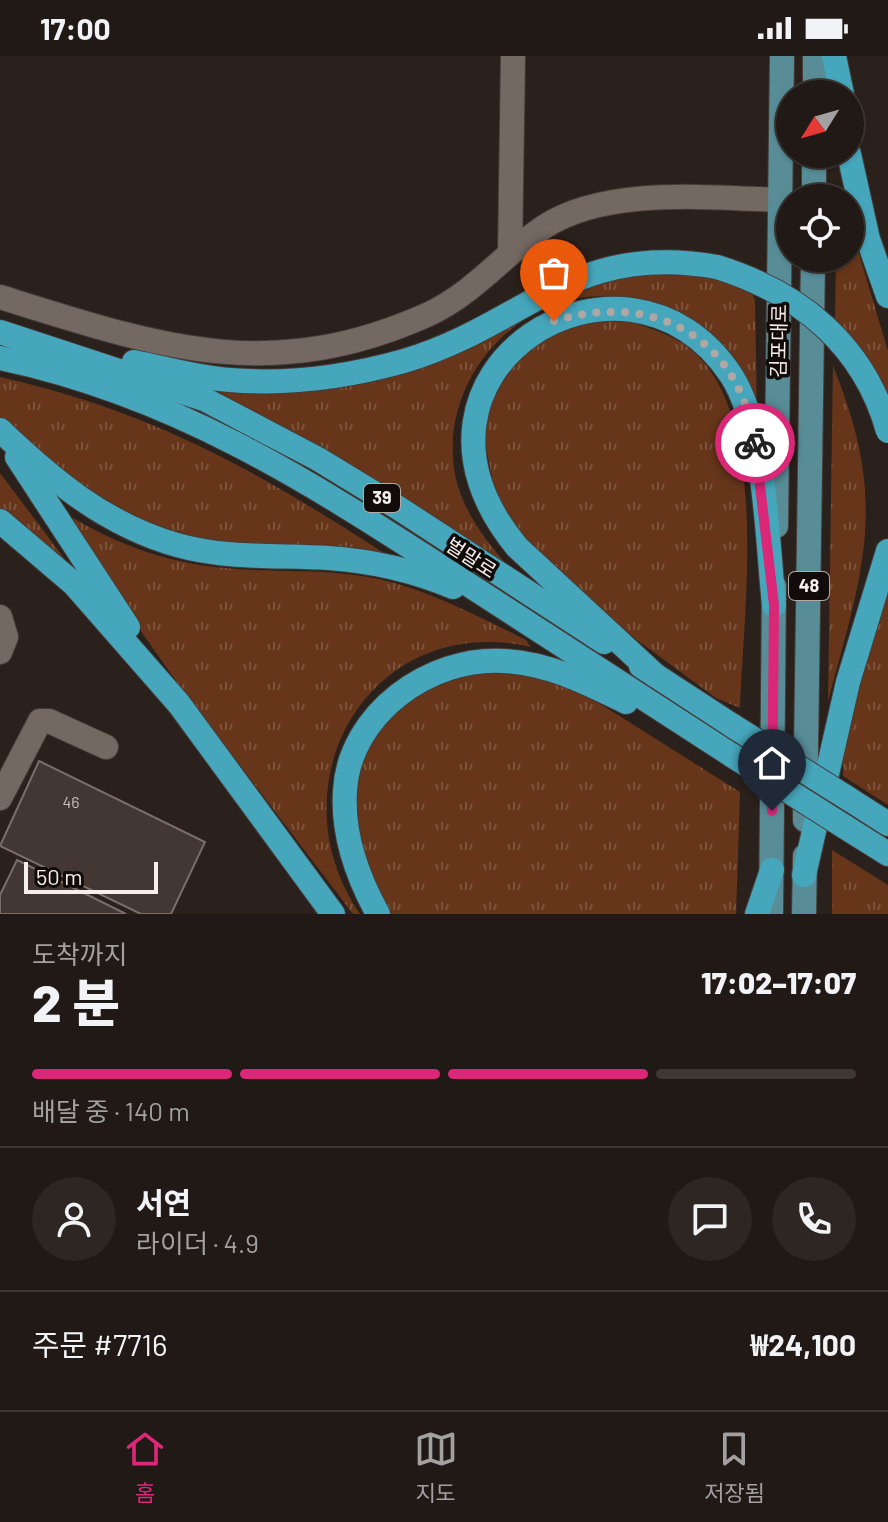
<!DOCTYPE html>
<html lang="ko">
<meta charset="utf-8">
<style>
:root{--surface:#201915;--page:#2d2622;--text:#f1f3f6;--muted:#a2a0a0;--line:#3d3834;--accent:#db2777}
body{margin:0;font-family:Barlow,"Noto Sans KR",sans-serif;background:var(--page);color:var(--text);height:100vh;display:flex;flex-direction:column;font-size:30px;white-space:nowrap}
*{box-sizing:border-box;margin:0}
p{font-size:26px;color:var(--muted)}
.icon{flex:none;width:44px;height:44px;fill:none;stroke:currentColor;stroke-width:2;stroke-linecap:round;stroke-linejoin:round}
.map{position:relative;height:858px;overflow:hidden}
.drawer{display:flex;flex-direction:column;background:var(--surface);flex:1}
.drawer>*{flex:none}
.needle{width:52px;rotate:233deg}
.controls{position:absolute;left:776px;top:24px;display:grid;gap:16px}
.controls a{display:grid;place-items:center;width:88px;height:88px;border-radius:50%;background:var(--surface);box-shadow:0 2px 6px #0004,0 0 0 2px var(--line);font-size:40px}
.scale{position:absolute;left:24px;bottom:20px;width:134px;box-sizing:border-box;padding-left:8px;border:4px solid #f6efec;border-top:0;font-size:22px;line-height:28px;white-space:nowrap;color:#f6efec;-webkit-text-stroke:6px #110c0a;paint-order:stroke}
.pin{position:absolute;display:grid;place-items:center;width:68px;height:68px;color:#fff;margin:-82px -34px;border-radius:50% 50% 50% 0;rotate:-45deg;box-shadow:0 0 8px #0007}
.pin .icon{rotate:45deg}
.courier{position:absolute;display:grid;place-items:center;width:80px;height:80px;margin:-40px;border:6px solid #db2777;border-radius:50%;background:#fff;color:#222;box-shadow:0 2px 10px #0007}
.summary em{font-style:normal;font-weight:800}
.summary div{display:flex;flex-direction:column-reverse}
.summary{display:flex;align-items:center;justify-content:space-between;height:136px;padding:0 32px}
h1{font-size:52px;font-weight:800;line-height:60px}
.bar{display:grid;grid-template-columns:repeat(4,1fr);gap:12px 8px;align-content:center;height:96px;padding:0 32px}
.bar i{height:10px;border-radius:6px;background:var(--line)}
.bar .current{background:var(--accent)}
.bar p{grid-column:span 4}
.line{display:flex;align-items:center;gap:20px;padding:0 32px;border-top:2px solid var(--line)}
.line div{flex:1}
.round{display:grid;place-items:center;flex:none;width:84px;height:84px;border-radius:42px;background:var(--page)}
.status{display:flex;justify-content:space-between;align-items:center;height:56px;padding:0 40px;background:var(--surface);direction:ltr}
.status svg{height:22px;fill:currentColor}
.dock{display:flex;justify-content:space-around;align-items:center;height:112px;border-top:2px solid var(--line);background:var(--surface);font-size:22px;color:var(--muted)}
.dock a{display:grid;justify-items:center;gap:4px}
.dock .current{color:var(--accent)}
.map>svg:first-child{display:block}
.grass{fill:url(#grass-tufts)}
.building{fill:#423732;stroke:#7b6e68;stroke-width:2}
.lines{fill:none;stroke-linecap:round;stroke-linejoin:round}
.minor-casing{stroke:#463d39;stroke-width:26}
.major-casing{stroke:#463d39;stroke-width:26}
.highway-casing{stroke:#463d39;stroke-width:26}
.minor{stroke:#746862;stroke-width:24}
.major{stroke:#588d98;stroke-width:24}
.highway{stroke:#46a6bc;stroke-width:24}
.highway-bridge-casing{stroke:#463d39;stroke-width:26;stroke-linecap:butt}
.highway-bridge{stroke:#46a6bc;stroke-width:24}
.done{stroke:#afa7a3;stroke-width:8;stroke-dasharray:0 14.4}
.route{stroke:#db2777;stroke-width:10}
.labels{text-anchor:middle;stroke-width:7;stroke-linejoin:round;paint-order:stroke}
.number-label{font-size:16px;fill:#c9c1be}
.shield{fill:#110c0a;stroke:#b1aba8;stroke-width:2}
.shield-label{font-size:18px;font-weight:bold;fill:#f6efec}
.street-label{font-size:20px;fill:#f6efec;stroke:#110c0a}
</style>
<div class="status"><b>17:00</b><svg viewBox="0 0 49 12"><path d="M0 12V9h3v3zM5 12V6h3v6zM10 12V3h3v9zM15 12V0h3v12zM26 1h20v11H26zM47 4h2v5h-2z"/></svg></div>
<div class="map">
<svg width="888" height="858" viewBox="0 0 888 858">
<defs>
<pattern id="grass-tufts" width="24" height="20" patternUnits="userSpaceOnUse" patternTransform="scale(2)"><rect width="24" height="20" fill="#67361a"/><path d="M3 7l-1-3M5 7V3M7 7l1-3M15 17l-1-3M17 17v-4M19 17l1-3" fill="none" stroke="#7d533b"/></pattern>
</defs>
<rect width="100%" height="100%" fill="#2b211c"/>
<!-- grass -->
<g class="grass">
<path d="M850,168L888,295V370L835,272L836,202H850Z"/>
<path d="M695,215L751,235L755,245L757,366C742,343 705,280 688,266C669,251 642,244 619,241C525,229 441,318 454,412C459,450 485,485 510,512L335,399L217,335C236,331 254,337 273,337C312,337 352,331 389,319L580,218Z"/>
<path d="M620,262C647,272 675,278 696,298C770,368 743,558 740,652L716,642L588,548L501,468L479,355L484,336L554,270Z"/>
<path d="M833,310C888,444 865,509 828,645Z"/>
<path d="M0,321C153,355 263,418 393,503L188,487L111,458L0,363Z"/>
<path d="M0,417L70,510L0,455Z"/>
<path d="M51,448C105,484 161,507 226,512C277,517 329,512 379,523C431,535 479,561 526,584L531,591C370,554 271,728 360,858H353L181,632Z"/>
<path d="M888,508V749L843,720V682Z"/>
<path d="M482,615L532,616L575,632L740,736L736,858H383L360,811L351,727L373,673L428,629Z"/>
<path d="M832,794L888,829V858H832Z"/>
</g>
<!-- building -->
<g class="building">
<path d="M39,705L205,786L171,858H141L0,790Z"/>
<path d="M17,804L126,858H0V839Z"/>
</g>
<g class="lines">
<!-- minor casing -->
<g class="minor-casing">
<g id="minor">
<path d="M510,197L513,0"/>
<path d="M0,241C157,290 269,330 429,258C474,237 504,198 544,171C607,130 710,142 782,144"/>
<path d="M0,561L6,581L0,596"/>
<path d="M0,742L40,665H49L106,691"/>
</g>
</g>
<!-- major casing -->
<g class="major-casing">
<g id="major">
<path d="M815,38V0"/>
<path d="M814,142V98"/>
<path d="M776,470L782,0"/>
<path d="M805,764L813,202"/>
<path d="M771,858L774,530"/>
<path d="M804,858L805,800"/>
</g>
</g>
<!-- highway casing -->
<g class="highway-casing">
<g id="highway">
<path d="M834,0L842,38"/>
<path d="M849,98L868,183L888,240"/>
<path d="M0,276L204,343L318,403L400,453L604,586"/>
<path d="M0,302C173,338 307,424 452,518C546,579 640,639 733,700"/>
<path d="M134,306C165,312 198,322 230,324C289,329 347,321 404,305C526,269 572,185 717,211"/>
<path d="M0,374C52,424 106,469 177,489C226,503 279,499 329,502C371,505 415,515 453,531"/>
<path d="M17,401L128,571"/>
<path d="M0,465L74,528L179,648L333,858"/>
<path d="M641,610L733,670"/>
<path d="M655,619L517,491C372,315 626,160 731,319C766,373 767,485 774,549"/>
<path d="M849,743L888,768"/>
<path d="M845,771L888,798"/>
<path d="M804,819L848,626L888,495"/>
<path d="M378,858C357,820 342,779 345,735C349,658 430,600 504,605C548,607 587,627 626,646"/>
<path d="M757,858L772,814"/>
</g>
</g>
<!-- minor -->
<use href="#minor" class="minor"/>
<!-- major -->
<use href="#major" class="major"/>
<!-- highway -->
<use href="#highway" class="highway"/>
<!-- highway-bridge casing -->
<g class="highway-bridge-casing">
<g id="highway-bridge">
<path d="M717,211C800,237 864,289 888,375"/>
<path d="M733,670L849,743"/>
<path d="M733,700L845,771"/>
</g>
</g>
<!-- highway-bridge -->
<use href="#highway-bridge" class="highway-bridge"/>
</g>
<g class="lines">
<!-- done -->
<path class="done" d="M554,265C653,235 739,280 755,387"/>
<!-- route -->
<path class="route" d="M755,387L774,549L772,755"/>
</g>
<g class="labels">
<!-- number labels -->
<g class="number-label">
<text x="71" y="752">46</text>
</g>
<!-- shield labels -->
<g class="shield">
<rect x="364" y="428" width="36" height="28" rx="6"/>
<rect x="789" y="516" width="40" height="28" rx="6"/>
</g>
<g class="shield-label">
<text x="382" y="448">39</text>
<text x="809" y="536">48</text>
</g>
<!-- street labels -->
<g class="street-label">
<text transform="translate(779 285) rotate(-89)" y="7">김포대로</text>
<text transform="translate(471 502) rotate(33)" y="7">벌말로</text>
</g>
</g>
</svg>
<div class="controls">
<a><svg class="needle" viewBox="-14 -14 28 28"><path d="M0-13l5 13h-10z" fill="#e53935"/><path d="M0 13l5-13h-10z" fill="#a2a0a0"/></svg></a>
<a><svg class="icon" aria-label="locate" viewBox="0 0 24 24"><circle cx="12" cy="12" r="6"/><path d="M12 2v4M12 18v4M2 12h4M18 12h4"/></svg></a>
</div>
<div class="scale">50 m</div>
<div class="pin" style="left:554px;top:265px;background:#ea580c"><svg class="icon" aria-label="bag" viewBox="0 0 24 24"><path d="M5 8h14l-1 12H6zM9 8a3 3 0 0 1 6 0"/></svg></div>
<div class="pin" style="left:772px;top:755px;background:#1f2937"><svg class="icon" aria-label="home" viewBox="0 0 24 24"><path d="M3 11l9-7 9 7M6 9v11h12V9"/></svg></div>
<div class="courier" style="left:755px;top:387px"><svg class="icon" aria-label="bike" viewBox="0 0 24 24"><circle cx="6" cy="16" r="4"/><circle cx="18" cy="16" r="4"/><path d="M6 16l4-8h5l3 8M10 8l3 8H6M13 5h3"/></svg></div>
</div>
<section class="drawer">
<div class="summary"><div><h1>2 분</h1><p>도착까지</p></div><em>17:02–17:07</em></div>
<div class="bar"><i class="current"></i><i class="current"></i><i class="current"></i><i></i><p>배달 중 · 140 m</p></div>
<div class="line" style="height:144px"><a class="round"><svg class="icon" aria-label="person" viewBox="0 0 24 24"><circle cx="12" cy="8" r="4"/><path d="M4 21q1-7 8-7t8 7"/></svg></a><div><b>서연</b><p>라이더 · 4.9</p></div><a class="round"><svg class="icon" aria-label="chat" viewBox="0 0 24 24"><path d="M4 5h16v11H9l-5 4z"/></svg></a><a class="round"><svg class="icon" aria-label="phone" viewBox="0 0 24 24"><path d="M5 4h4l2 5-3 2q2 4 5 5l2-3 5 2v4C11 20 4 13 5 4z"/></svg></a></div>
<div class="line" style="height:104px"><div>주문 #7716</div><b>₩24,100</b></div>
</section>
<nav class="dock">
<a class="current"><svg class="icon" aria-label="home" viewBox="0 0 24 24"><path d="M3 11l9-7 9 7M6 9v11h12V9"/></svg>홈</a>
<a><svg class="icon" aria-label="map" viewBox="0 0 24 24"><path d="M3 6l6-2 6 2 6-2v14l-6 2-6-2-6 2zM9 4v14M15 6v14"/></svg>지도</a>
<a><svg class="icon" aria-label="saved" viewBox="0 0 24 24"><path d="M7 4h10v16l-5-4-5 4z"/></svg>저장됨</a>
</nav>
